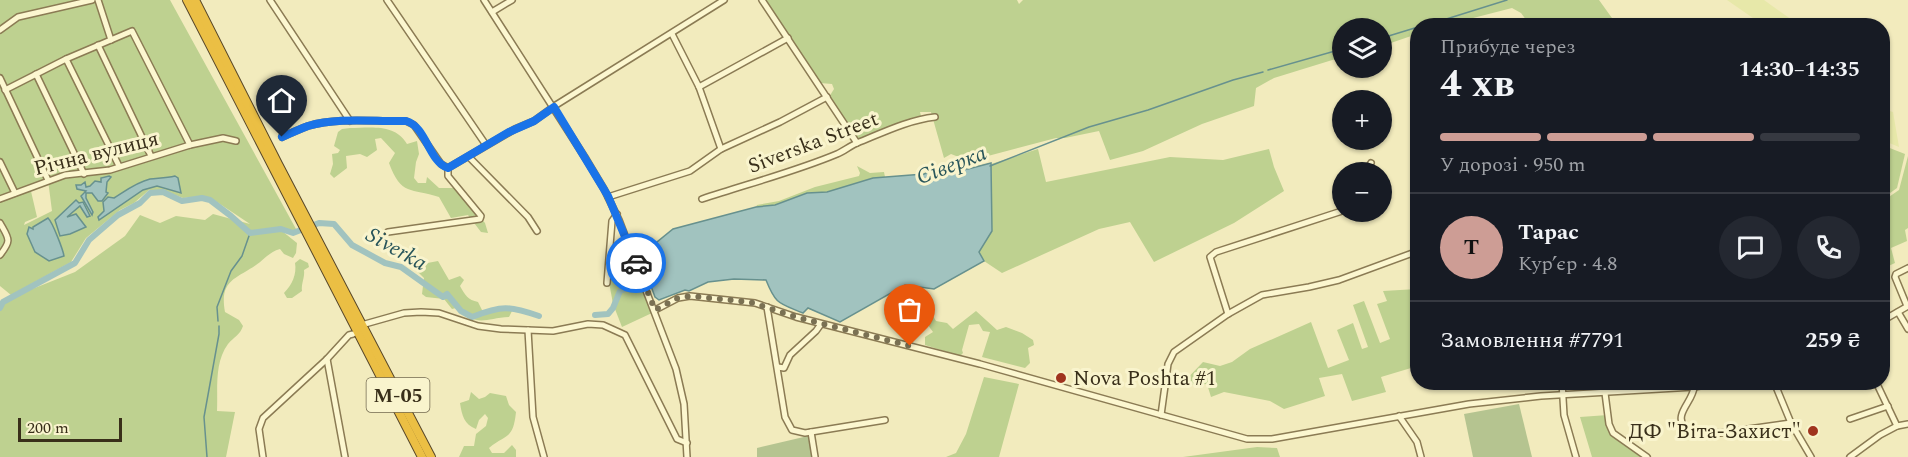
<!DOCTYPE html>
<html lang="uk">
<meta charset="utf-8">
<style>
:root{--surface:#171b24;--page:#242831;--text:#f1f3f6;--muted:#9ea1a6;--line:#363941;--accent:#cd9d95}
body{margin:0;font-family:Spectral,serif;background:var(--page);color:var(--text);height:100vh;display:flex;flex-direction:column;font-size:22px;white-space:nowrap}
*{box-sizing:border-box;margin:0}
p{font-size:20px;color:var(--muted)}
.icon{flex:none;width:33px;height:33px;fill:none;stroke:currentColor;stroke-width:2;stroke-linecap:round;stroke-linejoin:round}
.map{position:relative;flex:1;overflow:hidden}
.panel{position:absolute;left:1410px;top:18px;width:480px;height:372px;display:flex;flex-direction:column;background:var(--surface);border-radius:24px;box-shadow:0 2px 4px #0004}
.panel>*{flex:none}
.buttons{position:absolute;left:1332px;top:18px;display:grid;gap:12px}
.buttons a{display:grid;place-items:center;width:60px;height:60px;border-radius:50%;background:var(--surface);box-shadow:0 2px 4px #0004;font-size:30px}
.scale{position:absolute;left:18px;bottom:15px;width:104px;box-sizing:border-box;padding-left:6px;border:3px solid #392f1a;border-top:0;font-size:16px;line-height:21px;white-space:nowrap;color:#392f1a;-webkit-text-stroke:4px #f9f4cd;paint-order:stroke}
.pin{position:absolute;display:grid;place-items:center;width:51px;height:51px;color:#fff;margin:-62px -26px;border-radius:50% 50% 50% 0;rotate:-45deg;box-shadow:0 0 6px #0007}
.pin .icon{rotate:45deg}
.courier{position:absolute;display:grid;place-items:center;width:60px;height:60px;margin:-30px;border:4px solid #1a73e8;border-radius:50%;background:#fff;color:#222;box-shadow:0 2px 8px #0007}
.summary em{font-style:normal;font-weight:700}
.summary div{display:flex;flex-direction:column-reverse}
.summary{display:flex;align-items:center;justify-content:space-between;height:102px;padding:0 30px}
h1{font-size:39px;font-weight:700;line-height:45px}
.bar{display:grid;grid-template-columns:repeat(4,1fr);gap:9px 6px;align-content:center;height:72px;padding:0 30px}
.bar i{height:8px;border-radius:4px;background:var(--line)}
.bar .current{background:var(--accent)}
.bar p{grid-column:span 4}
.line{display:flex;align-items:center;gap:15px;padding:0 30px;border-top:2px solid var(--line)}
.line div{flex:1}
.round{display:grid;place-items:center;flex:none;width:63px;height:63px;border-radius:32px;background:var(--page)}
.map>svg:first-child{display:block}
.farmland{fill:#e7e8a9}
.green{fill:#bed190;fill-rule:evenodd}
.cemetery{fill:#b5c490}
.water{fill:#a1c3bf;stroke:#67918e;stroke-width:1.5}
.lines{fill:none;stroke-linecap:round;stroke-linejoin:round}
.stream{stroke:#67918e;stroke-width:1.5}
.river{stroke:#a1c3bf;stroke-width:6}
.minor-casing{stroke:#8b7b54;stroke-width:8}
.highway-casing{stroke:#584729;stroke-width:10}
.minor{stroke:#fcf7d0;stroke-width:5}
.highway{stroke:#ebbf44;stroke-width:8}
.done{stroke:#7a7153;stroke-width:6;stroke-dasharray:0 10.8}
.route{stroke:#1a73e8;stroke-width:8}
.poi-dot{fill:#a0341e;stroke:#f9f4cd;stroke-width:2}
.labels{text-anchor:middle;stroke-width:6;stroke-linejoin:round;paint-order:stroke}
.shield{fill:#f9f4cd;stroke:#736a50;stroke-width:1.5}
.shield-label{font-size:20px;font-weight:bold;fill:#392f1a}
.street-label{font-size:21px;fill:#392f1a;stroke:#f9f4cd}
.poi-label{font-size:21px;fill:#392f1a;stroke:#f9f4cd;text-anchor:start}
.water-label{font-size:22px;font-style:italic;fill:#28555a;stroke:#f9f4cd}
</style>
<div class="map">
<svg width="1908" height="457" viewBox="0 0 1908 457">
<rect width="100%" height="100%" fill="#f2ebbd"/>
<!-- farmland -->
<g class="farmland">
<path d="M1727,0H1764L1799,25H1763Z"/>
<path d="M1883,109L1893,112L1899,147L1887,142L1885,135H1883Z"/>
</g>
<!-- green -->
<g class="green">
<path d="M0,0H170L296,229L293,233L282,231L297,243L296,253L293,258L284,254L280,249C269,252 265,259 256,265C236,279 219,280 225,312L239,320L243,326C240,335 234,337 228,344C214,363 218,389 217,411L235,412L226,457H0V304L2,301L75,272L125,236L140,215L160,223L176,216L205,220L213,214L250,224L214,200L203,196L183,198L163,190H149L134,203L120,210L86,238L71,262L11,295L0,286V230L9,243L11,242L0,227ZM48,180L52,211L24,225L25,222L37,217L30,187Z"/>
<path d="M766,0H1017L1019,4L1023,0H1599L1617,25H1530L1521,13L1512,8L1446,25L1418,26L1417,34L1382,46V28H1342V57L1274,78L1256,88L1254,106L1202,124L1143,151L1110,160L1099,131L1065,138H1056L969,161L951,154L944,158L931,112H920L921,116L863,141L854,139L829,97L834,89L832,84L820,83Z"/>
<path d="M350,128C370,128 395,123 407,144L417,141L419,154L416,162L414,178L418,183H426L427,177L439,188H455L485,223L488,233L481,232L468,215L451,218L439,197C411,188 401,196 389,163L395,153L381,138L375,139L377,150L367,157L360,154L346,156L347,168L334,178L330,174L333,164L332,154L338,153L340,150L334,146L338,132L342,129Z"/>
<path d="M1882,145L1905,154L1897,188L1883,198Z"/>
<path d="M1038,149L1046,182L1170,157L1223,160L1269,149L1274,167L1284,191L1234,223L1154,262L1130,222L1099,229L1002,273L984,261L979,252L992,231L991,164Z"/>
<path d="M1908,156V228L1905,230L1907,241L1891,248L1895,263L1884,268L1883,201L1899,190Z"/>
<path d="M857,166L870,173L884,172L885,177L873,178L827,192L807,193L775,205L756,207L757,205L779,201L815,187L859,176L860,173Z"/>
<path d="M633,257L652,313L622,327L613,304L609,282Z"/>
<path d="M300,259L308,263L309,267L304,270C305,278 301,283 302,291L292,298H287L284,293C292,285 297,274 295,263Z"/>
<path d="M438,261L449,280L460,276L464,280L460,286C465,295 468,300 478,302L482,310L489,313L500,310L512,311L509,317C485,318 478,328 456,308L452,309L444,299L426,297L422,294L424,278L418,272L417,265Z"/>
<path d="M1417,289V380L1411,368L1381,377L1386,392L1352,401L1342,374L1319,378L1325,396L1284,409L1270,401L1224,392L1211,397L1207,384L1180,386L1203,362L1220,366L1232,362L1250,349L1311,322L1328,368L1349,360L1337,330L1353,323L1362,349L1368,347L1353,305L1364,301L1380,343L1390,339L1377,304L1387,301L1383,291Z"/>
<path d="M922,310L930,311L936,321L947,323L953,329L976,311L997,330L1006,327L1022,333L1033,340L1034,345L1028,348L1030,363L1025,368L982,357L990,332L983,331L979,324L969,325L962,350L963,353L960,356L925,345V337L933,332L922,317Z"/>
<path d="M984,377L1019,384L999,457H946L956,453L966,434Z"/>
<path d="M471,392L479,399L485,397L490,393L506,396L509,405L516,412C513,440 507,433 489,448L492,453H504L512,445L516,450V457H459L464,446H474L476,434L486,426L488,418L485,414L479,420L476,429C464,424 462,416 460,403L469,400Z"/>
<path d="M1608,415L1613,433L1647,457H1592L1580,417Z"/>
<path d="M1257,447L1277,448L1280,457H1183Z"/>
</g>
<!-- cemetery -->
<g class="cemetery">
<path d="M1519,404L1532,457H1473L1464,414Z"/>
<path d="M808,436L813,457H757V448Z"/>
</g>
<!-- water -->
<g class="water">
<path d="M991,163L992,231L979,252L984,261L934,289L905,285L840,322L808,308L803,313C779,303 776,305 766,280L734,279L708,282L689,291L685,290L659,300L655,297L644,267L646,251L673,229L756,207L775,205L807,193L827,192L873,178L924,174L939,168L968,169Z"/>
<path d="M109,176L111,177L107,182L106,192L108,193L102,201H98L92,193H86V198L93,212L92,215L81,196L86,191L77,189L76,185H81L85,182L86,187L90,186L95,181L101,182V178Z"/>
<path d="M175,176L178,178L181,193L157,186L143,190L99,220L98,217L104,211L103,202L108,197L114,198C125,191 137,182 150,179C158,178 166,178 175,176Z"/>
<path d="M76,200L79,203L83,202L90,216L87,217L80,206L67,217L76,214L86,227L70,234L60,236L55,220Z"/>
<path d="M48,218C53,223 63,250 64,256L49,261L35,252L27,234L29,227L33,229V227Z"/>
</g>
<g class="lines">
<!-- stream -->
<g class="stream">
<path d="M1424,26L1507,0"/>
<path d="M1382,38L1418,27"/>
<path d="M1268,70L1342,49"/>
<path d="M990,166L1089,127L1148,110L1233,80L1263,72"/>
<path d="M218,321L217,307L231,271L242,256L250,233"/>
<path d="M207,457L204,417L219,334V326"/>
</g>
<!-- river -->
<g class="river">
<path d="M0,308L3,302L75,263L89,240L118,215L140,203L150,193L163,192L182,201L202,198L210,200L231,216L250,233L281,229L293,233L319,223L334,224L352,245L385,263L401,267L443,297L447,294L461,311L472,317C502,305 509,306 539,316"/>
<path d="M595,315L608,314L613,308L620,291L635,286L638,282"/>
</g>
<!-- minor casing -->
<g class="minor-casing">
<g id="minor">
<path d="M98,0L111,40"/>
<path d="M270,0L350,121"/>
<path d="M387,0L486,145"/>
<path d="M484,0L586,159L604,189L619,220L676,369L684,404L687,457"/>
<path d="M762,0L857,143"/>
<path d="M492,12L512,0"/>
<path d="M0,30L18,17L92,0"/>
<path d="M672,34L699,87L721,149"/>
<path d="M98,45L151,156"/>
<path d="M66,59L119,166"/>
<path d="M36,74L84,174"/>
<path d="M0,78L48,180"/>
<path d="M699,87L788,38"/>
<path d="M5,90L66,59L132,31L190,145"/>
<path d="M282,137C291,133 300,129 308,126C339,117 375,122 406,121L414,125L441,164L448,168L515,129L534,121L556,105L724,0"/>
<path d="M469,157L528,217L537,231"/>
<path d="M0,162L15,193"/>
<path d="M1366,172L1371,163"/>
<path d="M608,197L690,171L721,149L780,122L827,97"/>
<path d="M0,199L65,175L110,170L190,145L223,138L236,141"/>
<path d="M702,199C747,184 794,172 837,154C844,151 850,146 857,143C882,133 908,120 935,117"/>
<path d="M0,223C9,239 12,240 0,255"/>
<path d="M1418,223L1414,237L1418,249"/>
<path d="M388,232L480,219L481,216L448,176V168"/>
<path d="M607,283L612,221L617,214"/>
<path d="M1907,306L1895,277L1896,274L1908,268"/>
<path d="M767,307L785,417L792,430L805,433L885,420"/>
<path d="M655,310L678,298L690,296L755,303L796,317L980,364L1247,439H1272L1469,404L1541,396L1694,387L1725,382"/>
<path d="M1898,312L1908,329"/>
<path d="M1228,314L1210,257L1216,252L1342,211"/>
<path d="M1882,321L1908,306"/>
<path d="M365,324L404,313L421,312L439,313L478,326L501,329L553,331L588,324L603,325L625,335L677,439L687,443"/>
<path d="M528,330L533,417L544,457"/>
<path d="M327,359L345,457"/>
<path d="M778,367L784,368L790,355L816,331L821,324"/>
<path d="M1562,382L1564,415L1576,457"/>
<path d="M1774,382L1791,423L1811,457"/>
<path d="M1876,382L1897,426L1908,424"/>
<path d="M1694,387C1693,402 1673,414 1685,428L1720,433L1791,423"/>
<path d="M1605,393L1609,424L1613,433L1647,457"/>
<path d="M1161,415L1168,364L1174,352L1228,314L1262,295L1309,287L1339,280L1418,251"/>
<path d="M1399,416L1417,442L1421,457"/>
<path d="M1850,419L1888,406"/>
<path d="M811,432L815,457"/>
<path d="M263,457L259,429L263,418L327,359L349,335L353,334"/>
<path d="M1850,457L1880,435L1897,426"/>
</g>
</g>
<!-- highway casing -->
<g class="highway-casing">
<g id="highway">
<path d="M187,0L422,457"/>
<path d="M195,0L278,164L431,457"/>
</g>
</g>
<!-- minor -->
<use href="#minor" class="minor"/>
<!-- highway -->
<use href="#highway" class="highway"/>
</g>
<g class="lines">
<!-- done -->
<path class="done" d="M636,263L655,310L678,298L690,296L750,302L796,317L910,346"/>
<!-- route -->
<path class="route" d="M282,137C291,133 300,129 308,126C339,117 375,122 406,121C427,127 428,161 448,168L509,132L534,121L554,107L608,196L636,263"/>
</g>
<!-- markers -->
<g class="poi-dot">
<circle cx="1061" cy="378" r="6"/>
<circle cx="1813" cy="431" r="6"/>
</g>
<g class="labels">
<!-- shield labels -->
<rect class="shield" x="366.5" y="378" width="63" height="34" rx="4.5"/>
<g class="shield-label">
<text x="398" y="402">М-05</text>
</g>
<!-- street labels -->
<g class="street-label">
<text transform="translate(813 142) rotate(-21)" y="7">Siverska Street</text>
<text transform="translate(96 153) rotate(-14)" y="7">Річна вулиця</text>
</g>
<!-- poi labels -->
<g class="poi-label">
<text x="1073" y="385">Nova Poshta #1</text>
<text x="1801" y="438" text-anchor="end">ДФ "Віта-Захист"</text>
</g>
<!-- water labels -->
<g class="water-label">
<text transform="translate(951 164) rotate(-21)" y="8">Сіверка</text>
<text transform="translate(397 248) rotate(29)" y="8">Siverka</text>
</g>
</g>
</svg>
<div class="buttons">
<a><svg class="icon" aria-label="layers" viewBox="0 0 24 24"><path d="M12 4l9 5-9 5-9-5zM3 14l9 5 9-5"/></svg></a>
<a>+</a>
<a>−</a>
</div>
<div class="scale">200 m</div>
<div class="pin" style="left:910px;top:346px;background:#ea580c"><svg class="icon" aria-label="bag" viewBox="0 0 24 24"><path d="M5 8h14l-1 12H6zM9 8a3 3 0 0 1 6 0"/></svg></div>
<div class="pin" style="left:282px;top:137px;background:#1f2937"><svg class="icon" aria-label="home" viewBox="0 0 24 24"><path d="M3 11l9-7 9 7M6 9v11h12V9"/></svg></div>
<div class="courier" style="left:636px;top:263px"><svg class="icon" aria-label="car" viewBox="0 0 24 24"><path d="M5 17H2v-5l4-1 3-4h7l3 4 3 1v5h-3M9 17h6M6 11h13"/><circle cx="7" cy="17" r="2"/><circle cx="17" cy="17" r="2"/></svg></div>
<section class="panel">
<div class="summary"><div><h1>4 хв</h1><p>Прибуде через</p></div><em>14:30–14:35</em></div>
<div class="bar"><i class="current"></i><i class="current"></i><i class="current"></i><i></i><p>У дорозі · 950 m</p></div>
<div class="line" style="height:108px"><b class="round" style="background:var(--accent);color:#111">Т</b><div><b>Тарас</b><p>Кур’єр · 4.8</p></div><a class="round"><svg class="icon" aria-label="chat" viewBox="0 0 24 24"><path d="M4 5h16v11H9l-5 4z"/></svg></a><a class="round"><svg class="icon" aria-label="phone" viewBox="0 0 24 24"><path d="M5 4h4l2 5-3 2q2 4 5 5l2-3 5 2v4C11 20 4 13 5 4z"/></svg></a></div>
<div class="line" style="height:78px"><div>Замовлення #7791</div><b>259 ₴</b></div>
</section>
</div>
